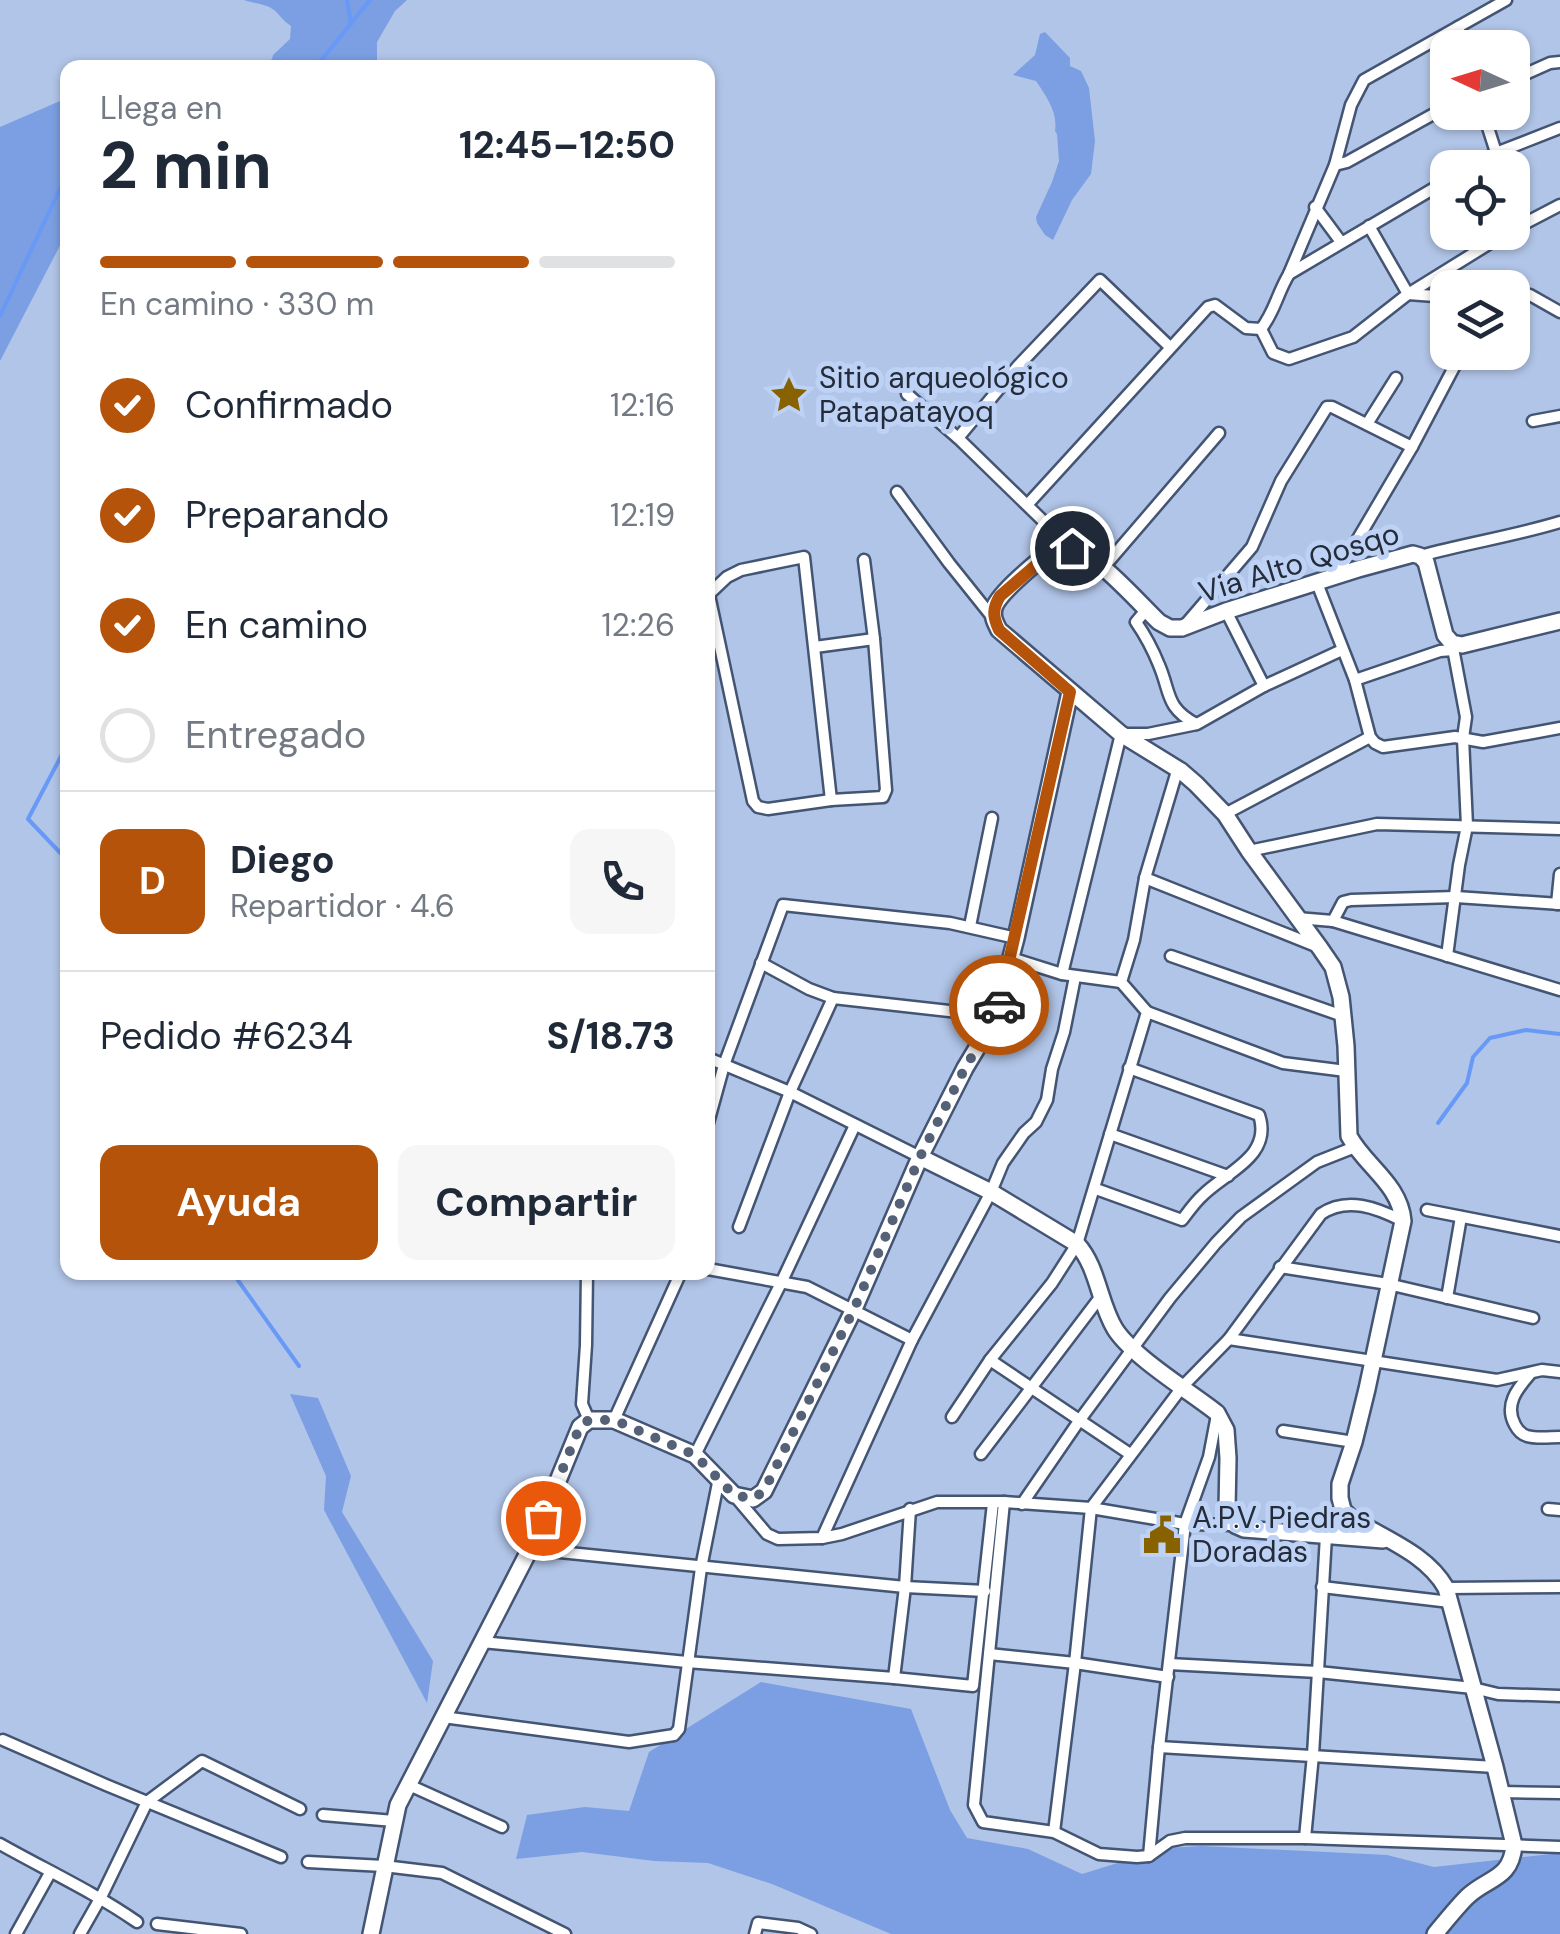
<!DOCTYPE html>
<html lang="es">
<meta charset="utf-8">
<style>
:root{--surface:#fff;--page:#f6f6f7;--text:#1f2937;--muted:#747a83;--line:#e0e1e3;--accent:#b45309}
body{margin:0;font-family:"DM Sans",sans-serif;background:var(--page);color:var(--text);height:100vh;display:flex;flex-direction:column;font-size:38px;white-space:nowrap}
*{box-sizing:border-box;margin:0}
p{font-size:32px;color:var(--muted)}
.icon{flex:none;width:55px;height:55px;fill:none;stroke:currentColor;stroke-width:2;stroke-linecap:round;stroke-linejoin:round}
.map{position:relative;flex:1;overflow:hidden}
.sheet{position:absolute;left:60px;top:60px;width:655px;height:1220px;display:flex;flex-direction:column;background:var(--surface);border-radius:20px;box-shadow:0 2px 8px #0004}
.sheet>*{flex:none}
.needle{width:65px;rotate:274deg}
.tools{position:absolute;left:1430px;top:30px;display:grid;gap:20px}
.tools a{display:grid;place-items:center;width:100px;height:100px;border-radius:20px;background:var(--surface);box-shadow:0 2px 8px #0004;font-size:50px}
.pin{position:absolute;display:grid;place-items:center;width:85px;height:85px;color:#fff;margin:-42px;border:5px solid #fff;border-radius:50%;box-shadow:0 2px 10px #0007}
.courier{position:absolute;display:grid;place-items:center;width:100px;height:100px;margin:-50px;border:8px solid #b45309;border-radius:50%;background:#fff;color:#222;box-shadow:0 2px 12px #0007}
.head em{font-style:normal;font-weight:700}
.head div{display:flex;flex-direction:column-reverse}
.head{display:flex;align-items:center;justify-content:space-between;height:170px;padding:0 40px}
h1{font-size:65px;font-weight:700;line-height:75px}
.bar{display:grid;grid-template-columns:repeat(4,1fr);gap:15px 10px;align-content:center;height:120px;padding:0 40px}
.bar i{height:12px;border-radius:8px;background:var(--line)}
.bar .active{background:var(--accent)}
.bar p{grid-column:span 4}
.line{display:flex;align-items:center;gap:25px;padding:0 40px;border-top:2px solid var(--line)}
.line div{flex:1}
.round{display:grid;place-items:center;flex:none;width:105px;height:105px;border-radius:20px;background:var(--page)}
ol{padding:0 40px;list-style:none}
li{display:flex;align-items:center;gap:30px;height:110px}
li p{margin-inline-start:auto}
li .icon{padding:10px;border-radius:50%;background:var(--accent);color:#fff;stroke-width:4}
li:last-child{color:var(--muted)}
li i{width:55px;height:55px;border:5px solid var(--line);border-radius:50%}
.action{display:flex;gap:20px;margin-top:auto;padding:20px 40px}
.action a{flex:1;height:115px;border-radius:20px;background:var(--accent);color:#fff;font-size:40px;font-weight:700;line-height:115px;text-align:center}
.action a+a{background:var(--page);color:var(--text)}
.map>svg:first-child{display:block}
.green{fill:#7b9fe2}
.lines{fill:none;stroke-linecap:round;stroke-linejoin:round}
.stream{stroke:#6899f6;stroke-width:4}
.street-casing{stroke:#445473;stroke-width:15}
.secondary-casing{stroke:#445473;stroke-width:20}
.street{stroke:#fff;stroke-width:10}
.secondary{stroke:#fff;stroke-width:15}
.done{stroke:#556176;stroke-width:10;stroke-dasharray:0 18}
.route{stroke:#b45309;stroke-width:12}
.labels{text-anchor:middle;stroke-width:10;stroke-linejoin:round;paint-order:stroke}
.poi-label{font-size:30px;fill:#242b39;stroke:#bed2f6;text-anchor:start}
.street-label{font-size:30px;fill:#242b39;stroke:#bed2f6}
</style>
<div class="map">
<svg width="1560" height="1934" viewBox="0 0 1560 1934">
<rect width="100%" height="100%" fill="#b1c5e8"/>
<!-- green -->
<g class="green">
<path d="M244,0H407L395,11L377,42V67L257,68L272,59L273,55L290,39L291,26C283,21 281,16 274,10C265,3 254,4 244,0Z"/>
<path d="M1045,32L1070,58V66L1081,71L1089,88L1095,141L1091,174L1072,200L1053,240L1045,235L1037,223L1036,217L1052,182L1059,161L1057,134L1055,131C1058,112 1046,96 1036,81L1013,75L1035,55L1040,34Z"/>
<path d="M67,98V232L0,361V127Z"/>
<path d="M290,1394L318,1398L351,1476L342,1512L433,1661L427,1703L324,1510L326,1476Z"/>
<path d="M761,1682L911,1709L950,1810L967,1838L1028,1849L1082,1874L1166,1848L1202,1846L1387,1855L1434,1867L1560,1853V1934H891L772,1884L708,1863L654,1861L582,1852L516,1859L527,1815L585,1807L629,1811L649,1752Z"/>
</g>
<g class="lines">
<!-- stream -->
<g class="stream">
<path d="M347,0L351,24"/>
<path d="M315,68L370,0"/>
<path d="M0,316L68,172"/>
<path d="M68,743L28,819L68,861"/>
<path d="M1438,1123L1467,1083L1473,1057L1490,1038L1526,1030L1560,1034"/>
<path d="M232,1272L299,1366"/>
</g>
<!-- street casing -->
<g class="street-casing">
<g id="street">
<path d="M1458,27L1464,48"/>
<path d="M1512,80L1550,63L1560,62"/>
<path d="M1483,112L1501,168"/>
<path d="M1335,165L1347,162L1448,106"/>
<path d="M1470,168L1496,153L1560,128"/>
<path d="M1512,197L1523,224"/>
<path d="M1315,207L1341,242"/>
<path d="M1369,226L1408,294L1448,297"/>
<path d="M1512,230L1560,205"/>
<path d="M1289,274L1335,165L1351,105L1364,80L1506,0"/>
<path d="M1512,298L1530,295L1560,312"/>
<path d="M1261,329L1273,353L1289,359L1353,337L1408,294L1508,232"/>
<path d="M907,394L958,438L1071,548"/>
<path d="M1533,421L1560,416"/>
<path d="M1367,424L1396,378"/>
<path d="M958,438L1018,366L1100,280L1170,347"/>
<path d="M897,492L949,563L993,618"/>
<path d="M1028,504L1208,307L1215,305L1246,328L1261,329C1275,311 1277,294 1289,274L1448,180"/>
<path d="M1420,556C1467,543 1514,536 1560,522"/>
<path d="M1103,568L1219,433"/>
<path d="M1336,576L1412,447L1462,352"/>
<path d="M1317,583L1355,680L1370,737L1375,743L1383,747L1455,737L1483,742L1560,728"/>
<path d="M708,595L727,577L741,570L804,557L831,800L883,797L886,790L874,639L864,560"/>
<path d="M709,595L753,801L758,807L768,809L831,800"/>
<path d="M1146,610L1136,622C1145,635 1153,650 1159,665C1171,693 1165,707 1196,724"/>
<path d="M1226,611L1264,686"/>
<path d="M1186,624L1252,547L1281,481L1327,407H1332L1412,447"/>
<path d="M815,647L874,639"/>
<path d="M1355,680L1440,651L1453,650"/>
<path d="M1225,814L1370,737"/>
<path d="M1249,851L1377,824L1560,829"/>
<path d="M1145,878L1316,946"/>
<path d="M1557,904L1560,874"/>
<path d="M1297,918L1333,921L1560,990"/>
<path d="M1333,921L1343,902L1351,900L1456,897L1560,904"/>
<path d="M970,926L992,818"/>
<path d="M1171,956L1343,1016"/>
<path d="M1447,956L1459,865L1467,826L1463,738L1466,717L1452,643"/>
<path d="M1011,958L1062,974L1121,982"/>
<path d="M761,963L809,989L833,998L958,1012L995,1018"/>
<path d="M1062,974L1121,734H1148L1197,724L1264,686L1342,650"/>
<path d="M1147,1012L1283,1063L1346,1071"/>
<path d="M708,1058L790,1092L920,1157"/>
<path d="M708,1123L724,1065L783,905L950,923L1016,938"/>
<path d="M1110,1134L1228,1176"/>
<path d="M1096,1189L1182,1220C1189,1211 1195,1202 1203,1195C1226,1172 1273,1156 1259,1115L1129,1068"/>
<path d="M1427,1210L1560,1236"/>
<path d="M739,1227L790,1092L833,998"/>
<path d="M1280,1267L1388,1284L1533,1318"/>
<path d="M708,1269L807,1287L912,1340"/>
<path d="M587,1272L586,1345L582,1404L589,1420"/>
<path d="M1447,1298L1461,1217"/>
<path d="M1229,1339L1497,1380L1542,1370L1560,1372"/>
<path d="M990,1360L1130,1454"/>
<path d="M1530,1374C1517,1389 1504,1405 1515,1425C1518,1431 1521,1434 1527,1436C1537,1439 1550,1437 1560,1437"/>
<path d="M1217,1415L1209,1457L1185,1524L1159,1747L1149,1856L1170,1841L1185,1838H1305L1560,1847"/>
<path d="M952,1417L990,1360L1052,1283L1077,1244L1147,1012L1121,982L1134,940L1145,878L1178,768"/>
<path d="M614,1420L681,1272"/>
<path d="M1283,1431L1354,1442"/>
<path d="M981,1454L1101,1296"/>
<path d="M695,1455L782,1281L855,1125"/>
<path d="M734,1495L767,1534L778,1539L822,1538L842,1534L937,1502H1004L1091,1508L1185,1524L1235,1525"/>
<path d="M1004,1502L974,1805L983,1822L1054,1832L1099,1854L1137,1857L1149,1856"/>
<path d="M1022,1504L1079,1421L1170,1298L1216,1243L1241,1217L1317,1162L1355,1147"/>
<path d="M1548,1509L1560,1510"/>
<path d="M822,1538L912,1340L991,1192L1003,1163L1024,1133L1036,1122L1047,1100L1052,1069L1064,1032L1075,977"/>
<path d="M530,1549L905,1587L985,1591"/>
<path d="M1322,1587L1450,1602"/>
<path d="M1446,1588L1560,1587"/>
<path d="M482,1642L687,1662L894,1678L905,1587L910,1509"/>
<path d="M989,1654L1075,1663L1168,1677"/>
<path d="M1169,1664L1318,1672L1473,1688L1498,1694L1560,1696"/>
<path d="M894,1678L973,1686L993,1503"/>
<path d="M443,1717L629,1742L674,1735L679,1729L701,1568L719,1478"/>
<path d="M3,1740L106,1785L281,1857"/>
<path d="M1159,1747L1495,1767"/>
<path d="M409,1785L502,1827"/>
<path d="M1501,1792L1560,1793"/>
<path d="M323,1815L394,1821"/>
<path d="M1054,1832L1075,1663L1091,1508L1183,1386L1229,1339L1321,1214C1347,1196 1377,1208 1403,1221"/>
<path d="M1305,1838L1313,1755L1326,1536"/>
<path d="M0,1844C46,1870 94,1892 137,1922"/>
<path d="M308,1862L384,1866L442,1873L565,1934"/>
<path d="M157,1924L241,1934"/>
<path d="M16,1934L50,1873"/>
<path d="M80,1934L101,1897L147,1802L202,1761L300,1809"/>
<path d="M755,1934L758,1923L798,1928L811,1934"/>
</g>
</g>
<!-- secondary casing -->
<g class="secondary-casing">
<g id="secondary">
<path d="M920,1157L991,1192L1077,1244C1098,1267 1099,1303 1115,1329C1133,1357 1189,1391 1217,1413L1226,1430L1228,1458L1227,1509L1235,1525L1244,1529L1383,1540"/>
<path d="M371,1934L398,1805L530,1549L580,1427L589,1420H614L695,1455L734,1495L753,1499L764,1491L854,1309L920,1157L965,1068L995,1018L1016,938L1070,692"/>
<path d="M1435,1934C1445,1922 1456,1908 1467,1897C1488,1877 1511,1880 1514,1845L1495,1767L1446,1588C1426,1553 1384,1539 1351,1518L1343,1510L1340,1498V1484L1354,1442L1367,1389L1403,1221C1400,1184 1365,1166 1349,1136L1346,1046L1341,997L1333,967L1320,948L1249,851L1225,814L1196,784L1181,771L1121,734L999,630C995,622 992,617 994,608C998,594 1041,557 1055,550C1059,548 1066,547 1070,548C1095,552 1139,603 1159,622L1170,628H1182L1226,611L1358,569L1413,554L1420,556L1426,562L1445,635L1452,643L1462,645L1560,621"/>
</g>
</g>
<!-- street -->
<use href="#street" class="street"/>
<!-- secondary -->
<use href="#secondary" class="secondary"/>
</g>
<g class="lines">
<!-- done -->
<path class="done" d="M543,1518L580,1426L589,1420H614L695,1455L734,1495L753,1499L764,1491L854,1309L920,1157L965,1068L995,1018L999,1005"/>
<!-- route -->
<path class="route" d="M999,1005L1070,692L999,630C993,617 992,609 1000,596L1050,553L1058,548H1072"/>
</g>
<!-- icons -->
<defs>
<g id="sight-bare" transform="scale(3)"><path d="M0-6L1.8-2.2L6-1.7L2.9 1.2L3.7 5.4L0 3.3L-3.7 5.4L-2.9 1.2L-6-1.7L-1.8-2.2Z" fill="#886200" stroke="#bed2f6" stroke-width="2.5" paint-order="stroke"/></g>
<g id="civic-bare" transform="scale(3)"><path d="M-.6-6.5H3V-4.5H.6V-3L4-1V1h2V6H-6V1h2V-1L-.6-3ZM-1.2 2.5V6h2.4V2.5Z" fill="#886200" stroke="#bed2f6" stroke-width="2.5" paint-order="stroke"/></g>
</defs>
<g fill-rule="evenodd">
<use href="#sight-bare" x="789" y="395"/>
<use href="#civic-bare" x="1162" y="1535"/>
</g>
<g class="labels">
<!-- poi labels -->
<g class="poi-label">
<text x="819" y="388">Sitio arqueológico<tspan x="819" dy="34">Patapatayoq</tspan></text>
<text x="1192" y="1528">A.P.V. Piedras<tspan x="1192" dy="34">Doradas</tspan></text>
</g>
<!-- street labels -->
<g class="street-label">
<text transform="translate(1299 563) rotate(-17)" y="10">Via Alto Qosqo</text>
</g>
</g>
</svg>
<div class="tools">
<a><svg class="needle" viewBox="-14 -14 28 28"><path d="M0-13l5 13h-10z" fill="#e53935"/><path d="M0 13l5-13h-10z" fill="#747a83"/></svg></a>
<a><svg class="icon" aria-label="locate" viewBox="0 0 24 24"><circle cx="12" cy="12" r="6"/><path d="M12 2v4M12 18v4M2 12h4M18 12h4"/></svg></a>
<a><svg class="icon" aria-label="layers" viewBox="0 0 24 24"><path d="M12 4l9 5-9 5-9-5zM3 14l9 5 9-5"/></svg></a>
</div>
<div class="pin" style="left:543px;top:1518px;background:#ea580c"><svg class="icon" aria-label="bag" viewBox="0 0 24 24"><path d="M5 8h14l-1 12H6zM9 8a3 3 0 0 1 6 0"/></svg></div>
<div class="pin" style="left:1072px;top:548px;background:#1f2937"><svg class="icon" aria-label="home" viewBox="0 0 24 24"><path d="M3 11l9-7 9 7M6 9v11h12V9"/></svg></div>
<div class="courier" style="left:999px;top:1005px"><svg class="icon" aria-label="car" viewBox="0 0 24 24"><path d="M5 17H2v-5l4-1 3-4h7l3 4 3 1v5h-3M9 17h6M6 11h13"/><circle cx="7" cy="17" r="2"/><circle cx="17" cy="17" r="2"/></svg></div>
<section class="sheet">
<div class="head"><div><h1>2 min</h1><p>Llega en</p></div><em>12:45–12:50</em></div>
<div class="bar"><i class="active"></i><i class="active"></i><i class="active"></i><i></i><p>En camino · 330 m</p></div>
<ol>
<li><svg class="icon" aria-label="check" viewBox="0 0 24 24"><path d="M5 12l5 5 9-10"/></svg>Confirmado<p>12:16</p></li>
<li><svg class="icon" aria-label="check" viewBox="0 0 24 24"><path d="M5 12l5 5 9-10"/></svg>Preparando<p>12:19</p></li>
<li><svg class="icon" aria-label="check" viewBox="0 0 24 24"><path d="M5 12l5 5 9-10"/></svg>En camino<p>12:26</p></li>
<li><i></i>Entregado</li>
</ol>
<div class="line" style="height:180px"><b class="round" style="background:var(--accent);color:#fff">D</b><div><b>Diego</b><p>Repartidor · 4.6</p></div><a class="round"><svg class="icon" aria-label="phone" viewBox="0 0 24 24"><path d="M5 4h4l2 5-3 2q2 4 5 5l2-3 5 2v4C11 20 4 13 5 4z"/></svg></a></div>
<div class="line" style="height:130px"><div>Pedido #6234</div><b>S/18.73</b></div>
<div class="action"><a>Ayuda</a><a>Compartir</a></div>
</section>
</div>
